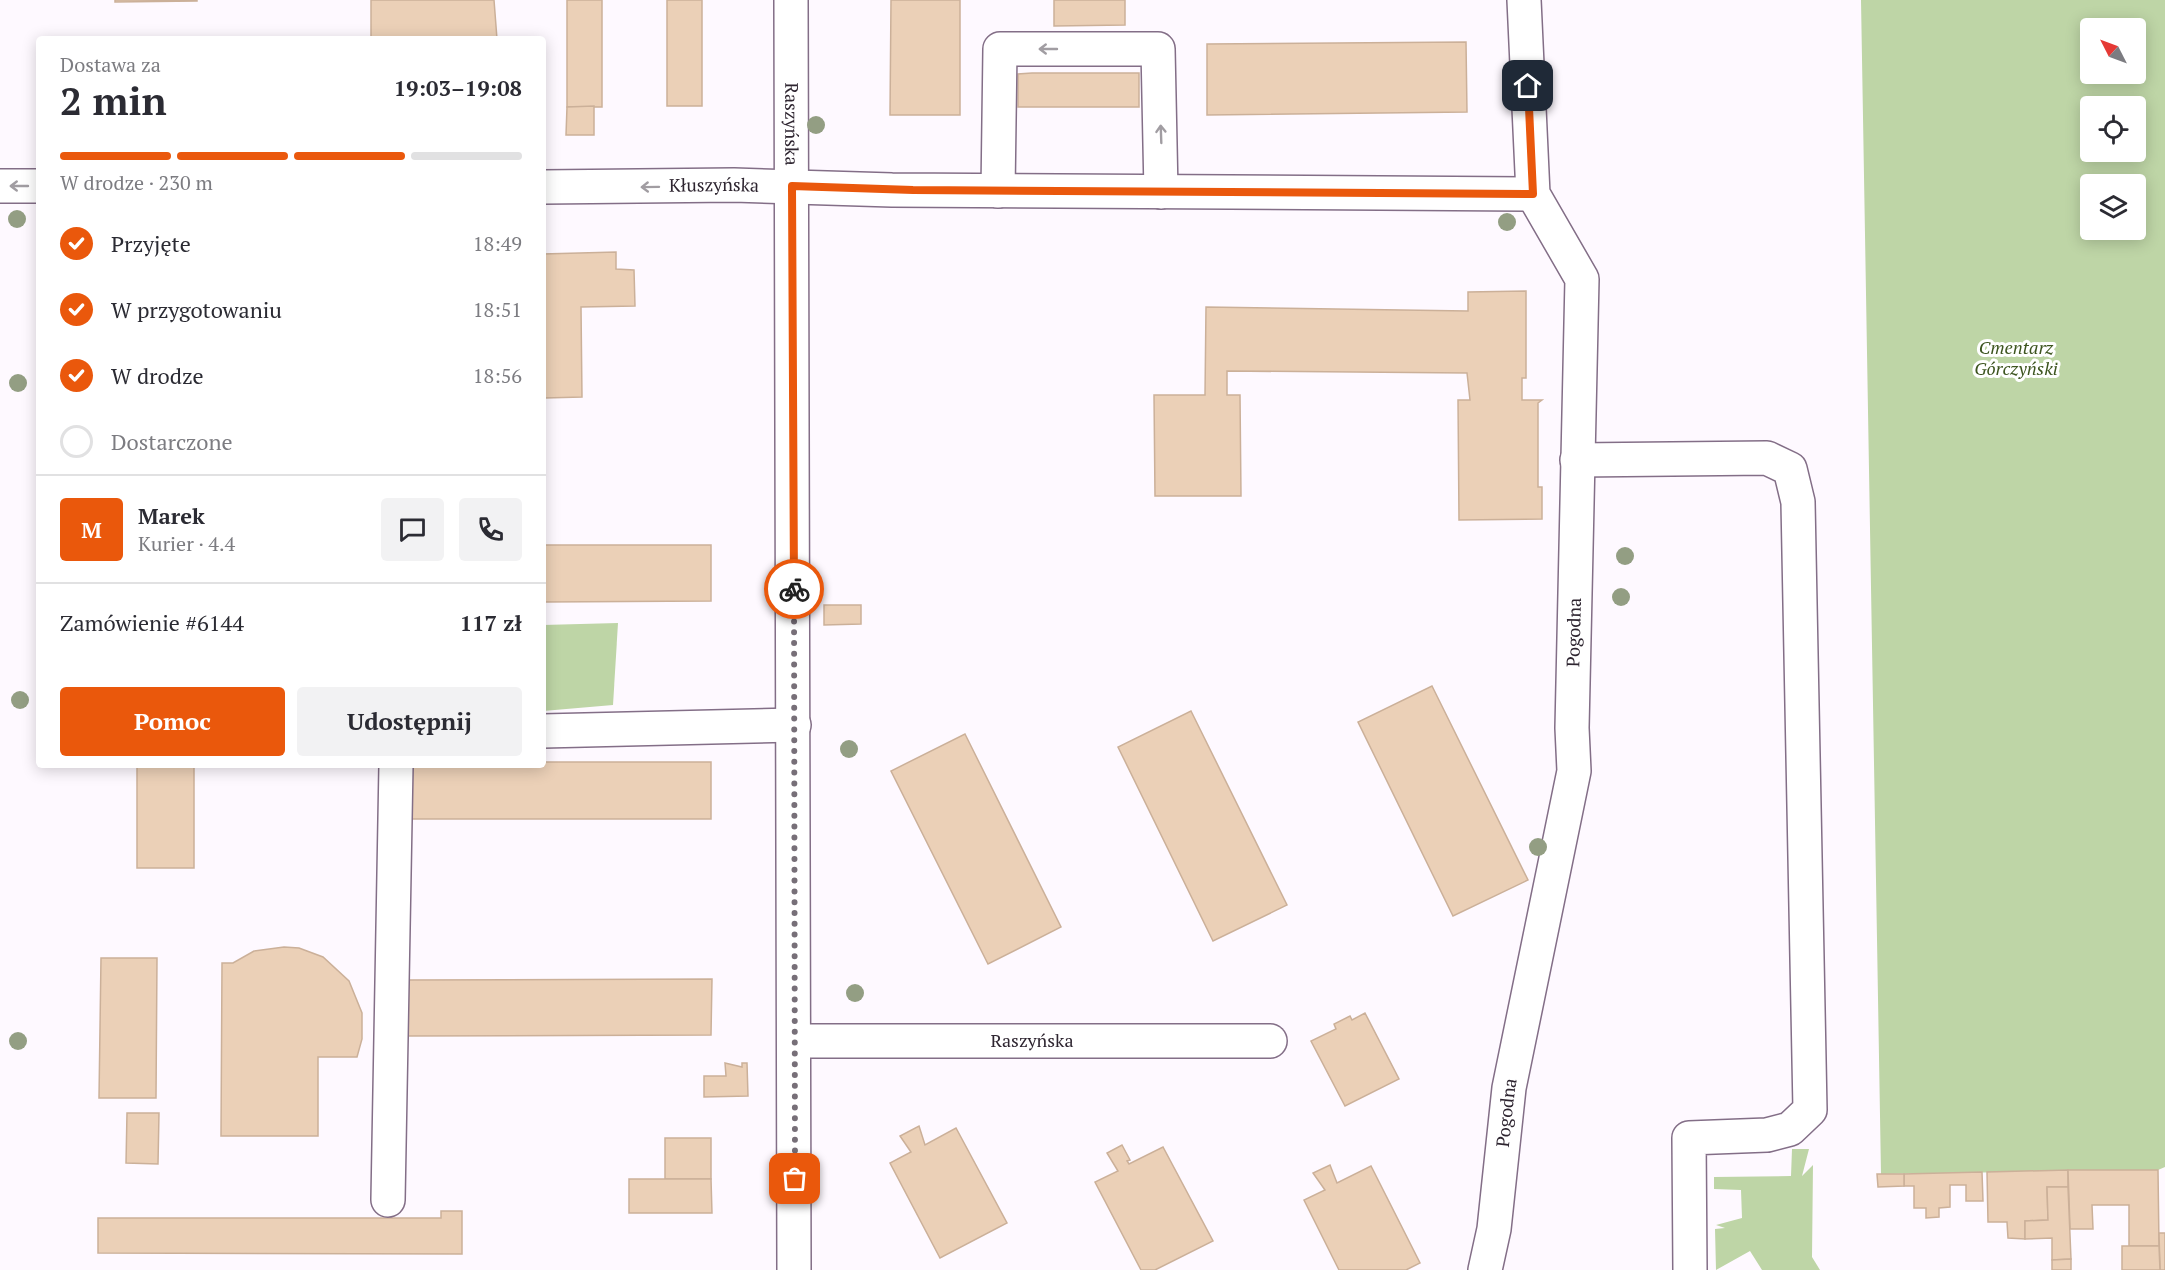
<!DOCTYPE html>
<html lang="pl">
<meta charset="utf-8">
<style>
:root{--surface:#fff;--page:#f2f2f3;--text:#2b2b33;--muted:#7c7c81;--line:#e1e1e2;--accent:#ea580c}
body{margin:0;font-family:"PT Serif",serif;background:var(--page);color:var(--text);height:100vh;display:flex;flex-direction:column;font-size:22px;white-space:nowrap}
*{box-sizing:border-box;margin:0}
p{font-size:20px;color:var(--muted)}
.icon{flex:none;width:33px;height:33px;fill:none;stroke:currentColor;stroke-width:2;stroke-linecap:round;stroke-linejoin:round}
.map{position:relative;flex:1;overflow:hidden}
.details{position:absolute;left:36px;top:36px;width:510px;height:732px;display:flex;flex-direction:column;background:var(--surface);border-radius:6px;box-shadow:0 3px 15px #0003}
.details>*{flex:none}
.needle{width:39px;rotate:312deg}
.tools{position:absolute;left:2080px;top:18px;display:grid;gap:12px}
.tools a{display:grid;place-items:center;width:66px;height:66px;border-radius:6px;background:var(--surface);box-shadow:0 3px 15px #0003;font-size:30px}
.pin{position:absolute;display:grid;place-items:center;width:51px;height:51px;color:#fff;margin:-26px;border-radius:12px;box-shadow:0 3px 9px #0006}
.courier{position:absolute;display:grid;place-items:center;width:60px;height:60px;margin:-30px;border:4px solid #ea580c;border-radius:50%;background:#fff;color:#222;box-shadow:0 2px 8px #0007}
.summary em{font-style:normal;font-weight:700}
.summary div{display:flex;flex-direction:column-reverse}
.summary{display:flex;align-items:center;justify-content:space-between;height:102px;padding:0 24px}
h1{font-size:39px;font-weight:700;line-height:45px}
.bar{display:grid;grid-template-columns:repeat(4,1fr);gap:9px 6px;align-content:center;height:72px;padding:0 24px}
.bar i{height:8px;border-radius:4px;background:var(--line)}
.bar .active{background:var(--accent)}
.bar p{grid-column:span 4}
.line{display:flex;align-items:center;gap:15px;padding:0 24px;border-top:2px solid var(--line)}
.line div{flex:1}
.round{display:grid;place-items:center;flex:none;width:63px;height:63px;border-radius:6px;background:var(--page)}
ol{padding:0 24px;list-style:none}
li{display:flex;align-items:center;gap:18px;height:66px}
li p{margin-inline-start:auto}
li .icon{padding:6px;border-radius:50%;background:var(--accent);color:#fff;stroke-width:4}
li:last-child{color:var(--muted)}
li i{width:33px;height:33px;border:3px solid var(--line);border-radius:50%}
.primary-button{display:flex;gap:12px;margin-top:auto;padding:12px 24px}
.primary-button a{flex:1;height:69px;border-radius:6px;background:var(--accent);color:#fff;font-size:24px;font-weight:700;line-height:69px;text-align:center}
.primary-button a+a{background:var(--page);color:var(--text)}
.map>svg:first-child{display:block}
.green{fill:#bed5a6;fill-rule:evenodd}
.building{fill:#ebd0b7;stroke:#cbb099;stroke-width:1.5}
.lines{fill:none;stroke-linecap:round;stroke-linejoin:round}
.minor-casing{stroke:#836e87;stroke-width:36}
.minor{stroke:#fff;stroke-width:33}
.tree{fill:#939e83}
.oneway{stroke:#a19da2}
.done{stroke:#776f78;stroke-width:6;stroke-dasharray:0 10.8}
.route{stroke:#ea580c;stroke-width:8}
.labels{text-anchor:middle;stroke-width:6;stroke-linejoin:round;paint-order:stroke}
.street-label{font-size:18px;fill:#2e2530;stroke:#fff}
.park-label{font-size:18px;font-style:italic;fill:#3c541e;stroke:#fff}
</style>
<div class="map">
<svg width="2165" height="1270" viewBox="0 0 2165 1270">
<rect width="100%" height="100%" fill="#fef9ff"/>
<!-- green -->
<g class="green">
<path d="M1861,0H2165V1167L2158,1170L1881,1174ZM2091,28H2136V74H2091ZM2091,106H2136V152H2091ZM2091,184H2136V230H2091Z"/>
<path d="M618,623L613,705L543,711V625Z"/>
<path d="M1792,1149H1809L1802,1176L1813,1165L1812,1257L1820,1270H1762L1750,1251L1716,1270L1715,1229L1725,1228L1716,1225L1742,1218L1741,1190L1714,1189V1177L1791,1176Z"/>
</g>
<!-- building -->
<g class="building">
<path d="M115,0H197V1L115,2Z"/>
<path d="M371,0H494L497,39H371Z"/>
<rect x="567" y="0" width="35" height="107"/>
<rect x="667" y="0" width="35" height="106"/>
<path d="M891,0H960V115H890Z"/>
<path d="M1054,0H1125V25L1054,26Z"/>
<path d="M1466,42L1467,112L1207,115V44Z"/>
<path d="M1032,73H1139V107H1018V74Z"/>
<path d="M594,106V135H566L567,107Z"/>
<path d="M616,252V269L634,270L635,306L581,307L582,397L545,398L543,254Z"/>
<path d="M1526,291V378H1522V400H1542L1538,403V487H1542V519L1459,520L1458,400H1470L1467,373L1227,371V395H1240L1241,496H1155L1154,395H1205L1206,307L1468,311V292Z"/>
<path d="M543,545H711V601L543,602Z"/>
<path d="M824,605H861V624L824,625Z"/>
<path d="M1432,686L1528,880L1453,916L1358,722Z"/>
<path d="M1191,711L1287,905L1213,941L1118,747Z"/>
<path d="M965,734L1061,927L988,964L891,771Z"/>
<path d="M543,762H711V819H406V765H543Z"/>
<rect x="137" y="765" width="57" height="103"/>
<path d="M284,947L299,948L323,957L349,981L362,1013V1039L357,1057H318V1136H221L222,963H233L254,951Z"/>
<path d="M101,958H157L156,1098H99Z"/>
<path d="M712,979L711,1035L406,1036V980Z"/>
<path d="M1365,1013L1399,1079L1345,1106L1311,1041L1336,1029L1334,1024L1350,1016L1352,1020Z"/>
<path d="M725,1063L742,1067V1063H747L748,1096L704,1097V1076H726Z"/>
<path d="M127,1113H159L158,1164L126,1163Z"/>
<path d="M919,1126L925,1145L956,1128L1007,1223L940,1258L890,1163L911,1152L900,1136Z"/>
<rect x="665" y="1138" width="46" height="41"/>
<path d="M1122,1145L1130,1160L1127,1161L1129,1164L1163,1147L1213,1241L1155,1270H1141L1095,1182L1118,1171L1107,1153Z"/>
<path d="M1330,1165L1337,1183L1371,1166L1420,1263L1406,1270H1339L1304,1200L1325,1190L1313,1173Z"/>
<path d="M2068,1170V1187H2047L2048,1220L2025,1221V1239L2008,1238L2007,1222H1988L1987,1172Z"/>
<path d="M2068,1170H2158L2159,1246H2129V1205H2092L2093,1229H2070Z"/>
<path d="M1982,1172L1983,1201H1966V1185H1950V1207L1939,1208V1217L1926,1218V1208H1914V1186H1904V1174Z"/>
<path d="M1877,1174H1904V1186L1878,1187Z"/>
<path d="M629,1179H711L712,1213H629Z"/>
<path d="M2047,1187H2068L2071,1259L2052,1260V1238L2025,1239V1221L2048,1220Z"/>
<path d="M441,1211H462V1254L98,1253V1218H441Z"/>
<path d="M2159,1233H2165V1270H2160Z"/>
<path d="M2122,1246H2159L2160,1270H2122Z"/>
<path d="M2071,1259V1270H2052V1260Z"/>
</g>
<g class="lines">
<!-- minor casing -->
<g class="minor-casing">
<g id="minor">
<path id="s1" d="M791,0L794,1270"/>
<path d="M0,186H39"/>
<path id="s2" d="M543,187L734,185L892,190L1533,194"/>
<path d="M998,191L1000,49H1158L1161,192"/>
<path d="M1577,460L1767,458L1790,469L1798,502L1810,1110L1790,1129L1767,1135L1689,1138L1690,1270"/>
<path d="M543,731L794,725"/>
<path id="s3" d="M795,1041H1270"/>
<path d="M388,1200L396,765"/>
<path id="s4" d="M1485,1270L1494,1229L1509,1088L1574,771L1572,728L1582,279L1533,194L1524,0"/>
</g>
</g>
<!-- minor -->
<use href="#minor" class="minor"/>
</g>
<!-- trees -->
<g class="tree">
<circle cx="816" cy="125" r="9"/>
<circle cx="17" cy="219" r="9"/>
<circle cx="1507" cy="222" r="9"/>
<circle cx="18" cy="383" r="9"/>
<circle cx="1625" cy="556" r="9"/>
<circle cx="1621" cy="597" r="9"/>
<circle cx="20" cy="700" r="9"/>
<circle cx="849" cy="749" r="9"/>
<circle cx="1538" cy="847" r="9"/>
<circle cx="855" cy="993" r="9"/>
<circle cx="18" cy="1041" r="9"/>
</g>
<!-- one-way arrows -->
<defs><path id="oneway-shaft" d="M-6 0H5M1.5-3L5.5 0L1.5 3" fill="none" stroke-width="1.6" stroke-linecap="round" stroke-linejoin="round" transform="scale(1.5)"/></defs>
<g class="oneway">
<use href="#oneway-shaft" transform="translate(1048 49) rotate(-180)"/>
<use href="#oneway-shaft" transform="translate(1161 134) rotate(-92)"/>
<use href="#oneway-shaft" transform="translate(19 186) rotate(180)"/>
<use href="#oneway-shaft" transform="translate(650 187) rotate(179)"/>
</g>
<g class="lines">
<!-- done -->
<path class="done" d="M794,589L795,1179"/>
<!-- route -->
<path class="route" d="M794,589L792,186L913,190L1533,194L1528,86"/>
</g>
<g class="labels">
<!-- street labels -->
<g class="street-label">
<text dy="6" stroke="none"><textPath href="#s1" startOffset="124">Raszyńska</textPath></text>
<text dy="6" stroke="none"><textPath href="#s2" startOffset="171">Kłuszyńska</textPath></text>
<text dy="6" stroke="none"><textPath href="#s4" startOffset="646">Pogodna</textPath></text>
<text dy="6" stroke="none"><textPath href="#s3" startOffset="237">Raszyńska</textPath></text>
<text dy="6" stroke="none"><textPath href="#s4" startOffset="159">Pogodna</textPath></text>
</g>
<!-- park labels -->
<g class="park-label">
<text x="2016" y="354">Cmentarz<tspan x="2016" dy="21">Górczyński</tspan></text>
</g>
</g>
</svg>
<div class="tools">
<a><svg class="needle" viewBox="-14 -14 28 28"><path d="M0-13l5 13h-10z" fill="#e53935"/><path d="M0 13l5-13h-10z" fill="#7c7c81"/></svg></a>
<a><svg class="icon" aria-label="locate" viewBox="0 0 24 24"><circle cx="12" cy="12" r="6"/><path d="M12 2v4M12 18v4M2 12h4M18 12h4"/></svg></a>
<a><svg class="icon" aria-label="layers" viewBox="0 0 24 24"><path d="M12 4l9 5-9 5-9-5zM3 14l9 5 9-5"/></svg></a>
</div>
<div class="pin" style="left:795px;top:1179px;background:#ea580c"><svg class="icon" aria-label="bag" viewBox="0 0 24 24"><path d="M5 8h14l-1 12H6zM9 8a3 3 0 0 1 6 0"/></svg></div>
<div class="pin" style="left:1528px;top:86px;background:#1f2937"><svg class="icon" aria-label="home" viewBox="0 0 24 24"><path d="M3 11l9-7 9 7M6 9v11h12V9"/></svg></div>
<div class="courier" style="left:794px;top:589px"><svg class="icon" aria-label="bike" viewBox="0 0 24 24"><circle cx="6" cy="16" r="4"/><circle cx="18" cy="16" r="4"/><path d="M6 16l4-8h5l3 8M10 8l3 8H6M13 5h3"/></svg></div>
<section class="details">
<div class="summary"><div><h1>2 min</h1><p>Dostawa za</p></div><em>19:03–19:08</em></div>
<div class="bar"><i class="active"></i><i class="active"></i><i class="active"></i><i></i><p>W drodze · 230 m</p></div>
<ol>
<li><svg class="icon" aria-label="check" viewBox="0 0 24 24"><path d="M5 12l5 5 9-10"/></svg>Przyjęte<p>18:49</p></li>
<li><svg class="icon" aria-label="check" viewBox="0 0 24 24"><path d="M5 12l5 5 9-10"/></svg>W przygotowaniu<p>18:51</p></li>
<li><svg class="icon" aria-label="check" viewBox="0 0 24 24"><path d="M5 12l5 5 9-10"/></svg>W drodze<p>18:56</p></li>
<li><i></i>Dostarczone</li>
</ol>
<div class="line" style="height:108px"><b class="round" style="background:var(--accent);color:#fff">M</b><div><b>Marek</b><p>Kurier · 4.4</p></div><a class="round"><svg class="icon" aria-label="chat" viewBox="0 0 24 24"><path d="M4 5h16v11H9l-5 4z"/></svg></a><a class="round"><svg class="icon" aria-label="phone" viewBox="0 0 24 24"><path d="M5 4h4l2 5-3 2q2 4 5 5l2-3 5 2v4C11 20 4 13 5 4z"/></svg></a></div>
<div class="line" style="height:78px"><div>Zamówienie #6144</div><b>117 zł</b></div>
<div class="primary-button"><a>Pomoc</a><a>Udostępnij</a></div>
</section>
</div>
